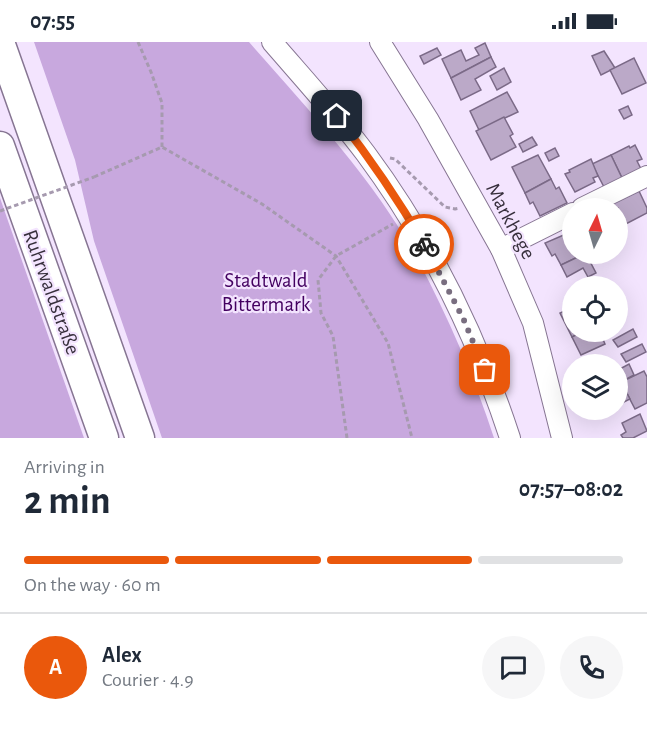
<!DOCTYPE html>
<meta charset="utf-8">
<style>
:root{--surface:#fff;--page:#f6f6f7;--text:#1f2937;--muted:#747a83;--line:#e0e1e3;--accent:#ea580c}
body{margin:0;font-family:"Alegreya Sans",sans-serif;background:var(--page);color:var(--text);height:100vh;display:flex;flex-direction:column;font-size:22px;white-space:nowrap}
*{box-sizing:border-box;margin:0}
p{font-size:20px;color:var(--muted)}
.icon{flex:none;width:33px;height:33px;fill:none;stroke:currentColor;stroke-width:2;stroke-linecap:round;stroke-linejoin:round}
.map{position:relative;height:396px;overflow:hidden}
.side{display:flex;flex-direction:column;background:var(--surface);flex:1}
.side>*{flex:none}
.needle{width:39px;rotate:5deg}
.buttons{position:absolute;left:562px;top:156px;display:grid;gap:12px}
.buttons a{display:grid;place-items:center;width:66px;height:66px;border-radius:50%;background:var(--surface);box-shadow:0 6px 24px #0002;font-size:30px}
.pin{position:absolute;display:grid;place-items:center;width:51px;height:51px;color:#fff;margin:-26px;border-radius:12px;box-shadow:0 3px 9px #0006}
.courier{position:absolute;display:grid;place-items:center;width:60px;height:60px;margin:-30px;border:4px solid #ea580c;border-radius:50%;background:#fff;color:#222;box-shadow:0 2px 8px #0007}
.summary em{font-style:normal;font-weight:700}
.summary div{display:flex;flex-direction:column-reverse}
.summary{display:flex;align-items:center;justify-content:space-between;height:102px;padding:0 24px}
h1{font-size:39px;font-weight:700;line-height:45px}
.bar{display:grid;grid-template-columns:repeat(4,1fr);gap:9px 6px;align-content:center;height:72px;padding:0 24px}
.bar i{height:8px;border-radius:4px;background:var(--line)}
.bar .selected{background:var(--accent)}
.bar p{grid-column:span 4}
.line{display:flex;align-items:center;gap:15px;padding:0 24px;border-top:2px solid var(--line)}
.line div{flex:1}
.round{display:grid;place-items:center;flex:none;width:63px;height:63px;border-radius:32px;background:var(--page)}
.status{display:flex;justify-content:space-between;align-items:center;height:42px;padding:0 30px;background:var(--surface);direction:ltr}
.status svg{height:16px;fill:currentColor}
.map>svg:first-child{display:block}
.green{fill:#c8a8de}
.building{fill:#bba9c8;stroke:#7b6a87;stroke-width:1.5}
.lines{fill:none;stroke-linecap:round;stroke-linejoin:round}
.minor-casing{stroke:#867592;stroke-width:22}
.highway-casing{stroke:#867592;stroke-width:31}
.path{stroke:#a69aaf;stroke-width:3;stroke-dasharray:4.5 3;stroke-linecap:butt}
.minor{stroke:#fff;stroke-width:20}
.highway{stroke:#fff;stroke-width:28}
.path-bridge{stroke:#a69aaf;stroke-width:3;stroke-dasharray:4.5 3;stroke-linecap:butt}
.done{stroke:#796e80;stroke-width:6;stroke-dasharray:0 10.8}
.route{stroke:#ea580c;stroke-width:8}
.labels{text-anchor:middle;stroke-width:4.5;stroke-linejoin:round;paint-order:stroke}
.street-label{font-size:21px;fill:#372f3c;stroke:#f3e4fe}
.park-label{font-size:21px;fill:#430060;stroke:#f3e4fe}
</style>
<div class="status"><b>07:55</b><svg viewBox="0 0 49 12"><path d="M0 12V9h3v3zM5 12V6h3v6zM10 12V3h3v9zM15 12V0h3v12zM26 1h20v11H26zM47 4h2v5h-2z"/></svg></div>
<div class="map">
<svg width="647" height="396" viewBox="0 0 647 396">
<rect width="100%" height="100%" fill="#f3e4fe"/>
<!-- green -->
<g class="green">
<path d="M34,0H249C308,67 377,141 419,220C448,275 475,337 494,396H162L94,199L75,118Z"/>
<path d="M0,156L84,396H0Z"/>
</g>
<!-- building -->
<g class="building">
<path d="M485,1L491,15L451,36L442,17L461,8L466,19L479,13L475,6Z"/>
<path d="M437,6L441,13L424,22L420,14Z"/>
<path d="M604,9L615,26L601,33L592,14Z"/>
<path d="M491,15L496,25L475,37L481,48L461,58L451,36Z"/>
<path d="M634,16L646,41L622,52L610,28Z"/>
<path d="M504,26L511,40L497,48L490,34Z"/>
<path d="M507,50L518,70L479,88L470,69Z"/>
<path d="M628,64L632,73L624,77L619,68Z"/>
<path d="M504,75L513,92L510,94L516,105L491,118L476,89Z"/>
<path d="M532,95L537,103L523,110L519,102Z"/>
<path d="M635,103L642,117L637,119L641,127L622,136L611,113L629,104L630,106Z"/>
<path d="M555,106L559,114L549,119L545,111Z"/>
<path d="M538,113L551,137L525,151L512,125Z"/>
<path d="M611,113L622,136L604,145L592,122Z"/>
<path d="M591,117L598,134L593,136L595,140L575,150L565,132L570,130L569,128Z"/>
<path d="M551,137L556,147L559,145L567,161L540,174L533,160L530,162L525,151Z"/>
<path d="M639,149L647,166V171L622,184L618,176V166H613L611,162Z"/>
<path d="M573,189V212H584L561,223L555,212L552,214L545,201Z"/>
<path d="M584,212H586L596,231L588,235L583,226L567,235L561,223Z"/>
<path d="M573,265V290H582L572,295L560,271Z"/>
<path d="M633,287L637,295L618,305L613,298Z"/>
<path d="M582,290H600L605,302L581,313L572,295Z"/>
<path d="M642,302L646,310L626,320L621,312Z"/>
<path d="M629,322L634,333L621,340L618,335V328Z"/>
<path d="M644,329L647,335V361L635,367L621,340Z"/>
<path d="M621,340L630,357L618,363V342Z"/>
<path d="M640,372L647,389L633,396H623L621,393L626,390L622,381Z"/>
</g>
<g class="lines">
<!-- minor casing -->
<g class="minor-casing">
<g id="minor">
<path d="M272,0C304,37 337,73 366,112C429,197 477,295 510,396"/>
<path d="M380,0L428,77L501,207L533,281L562,396"/>
<path d="M582,166L647,134"/>
<path d="M501,207L573,171"/>
</g>
</g>
<!-- highway casing -->
<g class="highway-casing">
<g id="highway">
<path d="M0,0L140,396"/>
<path d="M0,104L104,396"/>
</g>
</g>
<!-- path -->
<g class="path">
<path d="M138,0L151,30L162,61V105"/>
<path d="M390,116L395,117L445,165L455,167L460,166"/>
<path d="M94,135L162,105L262,162L336,214L388,301L412,396"/>
<path d="M347,396L333,294L321,271L318,238L336,214L393,182"/>
</g>
<!-- minor -->
<use href="#minor" class="minor"/>
<!-- highway -->
<use href="#highway" class="highway"/>
<!-- path-bridge -->
<path class="path-bridge" d="M0,169L94,135"/>
</g>
<g class="lines">
<!-- done -->
<path class="done" d="M424,202L463,276L485,328"/>
<!-- route -->
<path class="route" d="M337,74C369,115 398,157 424,202"/>
</g>
<g class="labels">
<!-- street labels -->
<g class="street-label">
<text transform="translate(511 179) rotate(62)" y="7">Markhege</text>
<text transform="translate(52 250) rotate(70)" y="7">Ruhrwaldstraße</text>
</g>
<!-- park labels -->
<g class="park-label">
<text x="266" y="245">Stadtwald<tspan x="266" dy="24">Bittermark</tspan></text>
</g>
</g>
</svg>
<div class="buttons">
<a><svg class="needle" viewBox="-14 -14 28 28"><path d="M0-13l5 13h-10z" fill="#e53935"/><path d="M0 13l5-13h-10z" fill="#747a83"/></svg></a>
<a><svg class="icon" aria-label="locate" viewBox="0 0 24 24"><circle cx="12" cy="12" r="6"/><path d="M12 2v4M12 18v4M2 12h4M18 12h4"/></svg></a>
<a><svg class="icon" aria-label="layers" viewBox="0 0 24 24"><path d="M12 4l9 5-9 5-9-5zM3 14l9 5 9-5"/></svg></a>
</div>
<div class="pin" style="left:485px;top:328px;background:#ea580c"><svg class="icon" aria-label="bag" viewBox="0 0 24 24"><path d="M5 8h14l-1 12H6zM9 8a3 3 0 0 1 6 0"/></svg></div>
<div class="pin" style="left:337px;top:74px;background:#1f2937"><svg class="icon" aria-label="home" viewBox="0 0 24 24"><path d="M3 11l9-7 9 7M6 9v11h12V9"/></svg></div>
<div class="courier" style="left:424px;top:202px"><svg class="icon" aria-label="bike" viewBox="0 0 24 24"><circle cx="6" cy="16" r="4"/><circle cx="18" cy="16" r="4"/><path d="M6 16l4-8h5l3 8M10 8l3 8H6M13 5h3"/></svg></div>
</div>
<section class="side">
<div class="summary"><div><h1>2 min</h1><p>Arriving in</p></div><em>07:57–08:02</em></div>
<div class="bar"><i class="selected"></i><i class="selected"></i><i class="selected"></i><i></i><p>On the way · 60 m</p></div>
<div class="line" style="height:108px"><b class="round" style="background:var(--accent);color:#fff">A</b><div><b>Alex</b><p>Courier · 4.9</p></div><a class="round"><svg class="icon" aria-label="chat" viewBox="0 0 24 24"><path d="M4 5h16v11H9l-5 4z"/></svg></a><a class="round"><svg class="icon" aria-label="phone" viewBox="0 0 24 24"><path d="M5 4h4l2 5-3 2q2 4 5 5l2-3 5 2v4C11 20 4 13 5 4z"/></svg></a></div>
</section>
